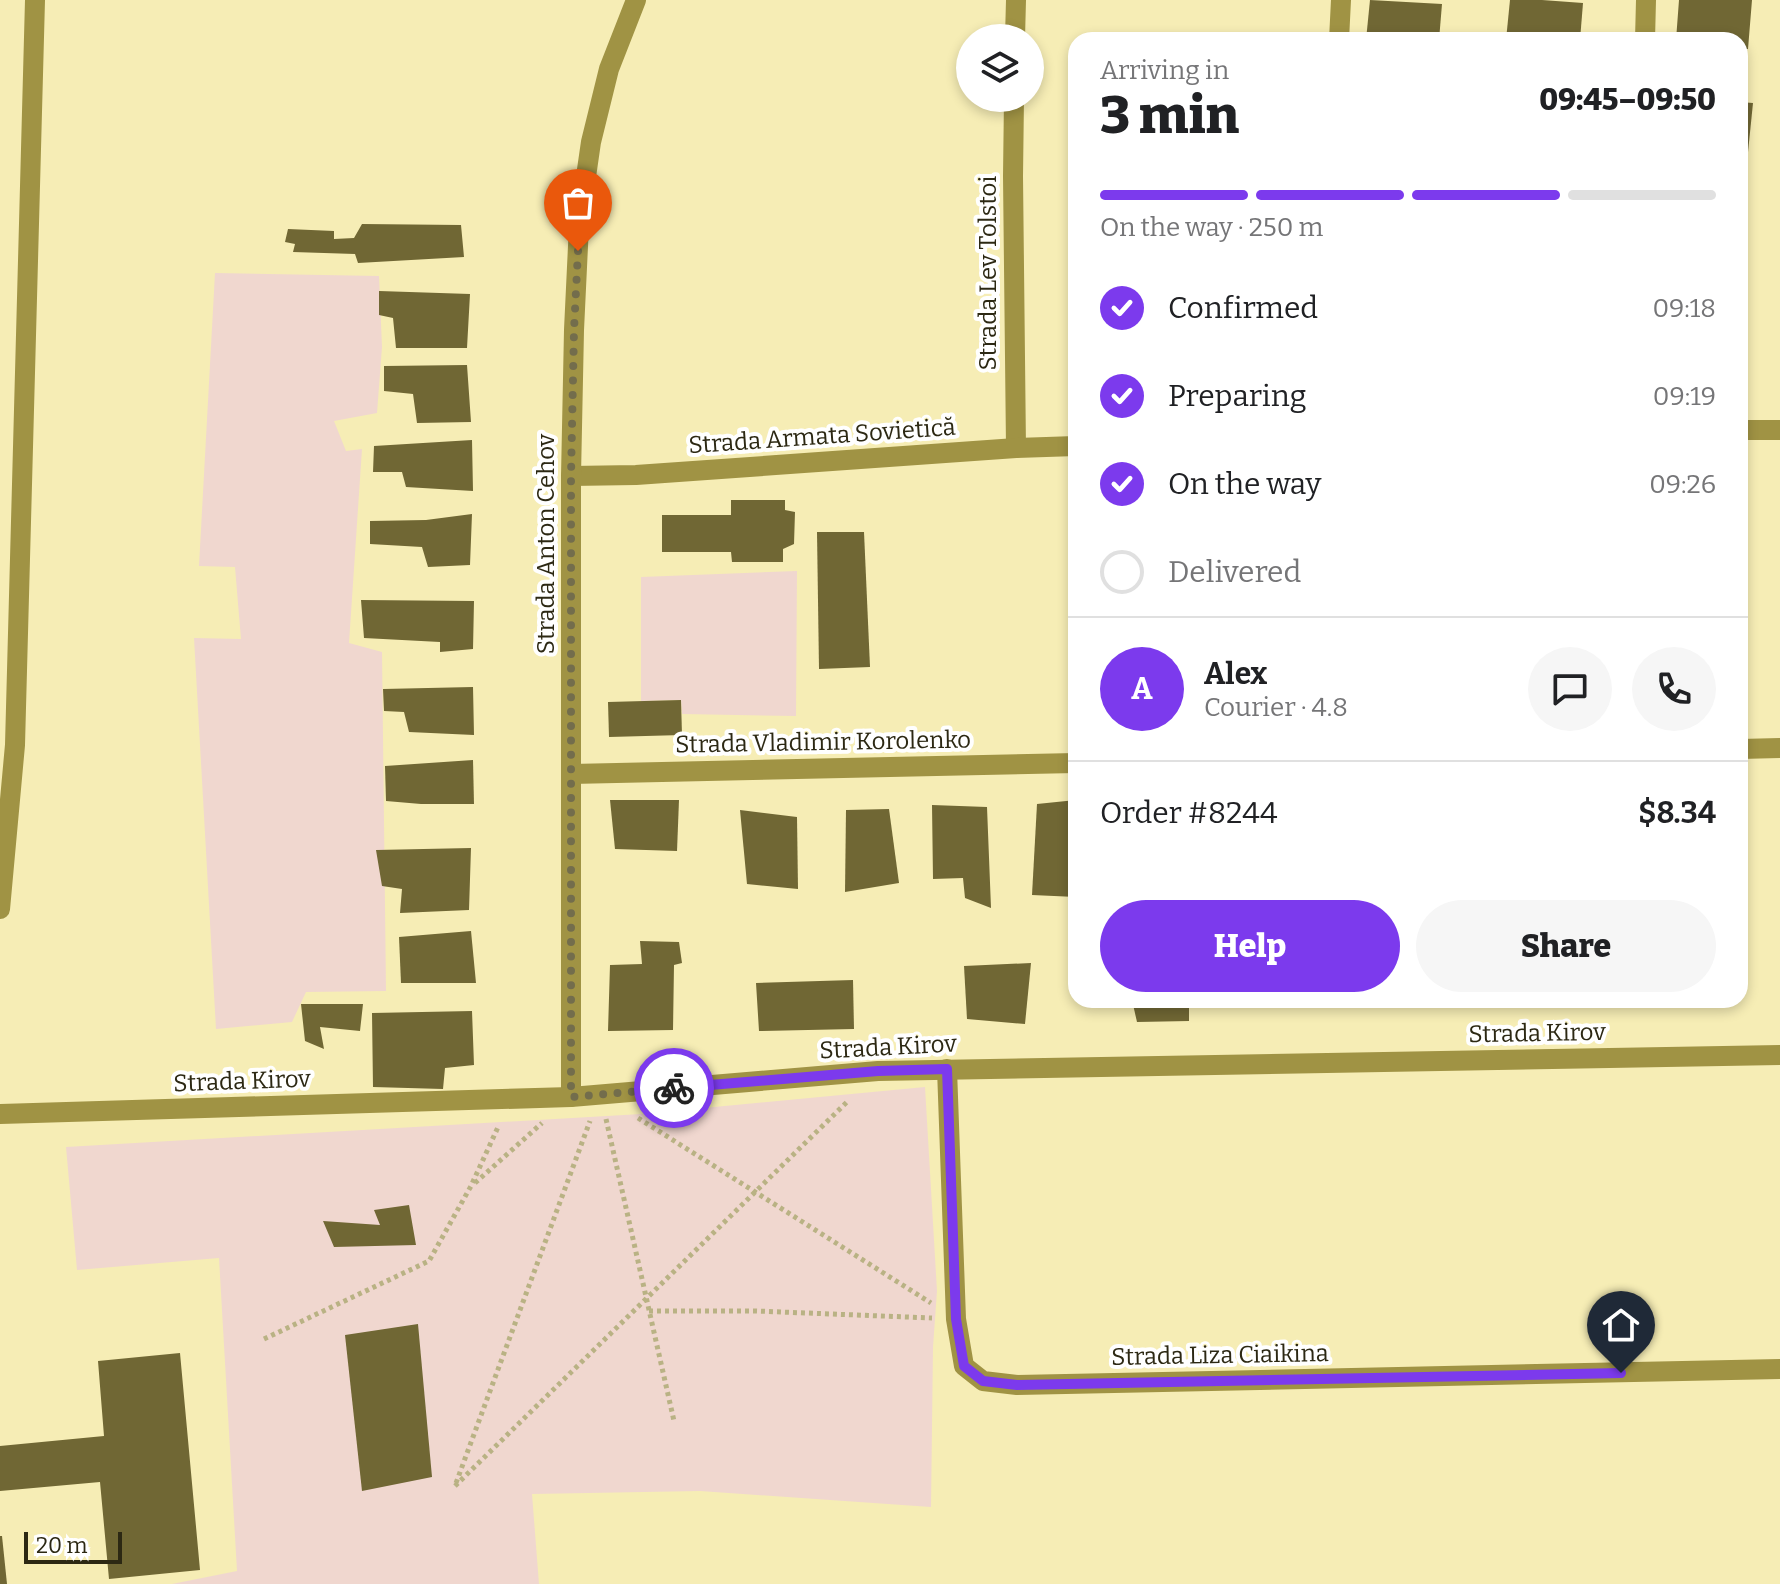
<!DOCTYPE html>
<meta charset="utf-8">
<style>
:root{--surface:#fff;--page:#f6f6f6;--text:#202124;--muted:#757577;--line:#e0e0e0;--accent:#7c3aed}
body{margin:0;font-family:Bitter,serif;background:var(--page);color:var(--text);height:100vh;display:flex;flex-direction:column;font-size:30px;white-space:nowrap}
*{box-sizing:border-box;margin:0}
p{font-size:26px;color:var(--muted)}
.icon{flex:none;width:44px;height:44px;fill:none;stroke:currentColor;stroke-width:2;stroke-linecap:round;stroke-linejoin:round}
.map{position:relative;flex:1;overflow:hidden}
.details{position:absolute;left:1068px;top:32px;width:680px;height:976px;display:flex;flex-direction:column;background:var(--surface);border-radius:24px;box-shadow:0 4px 12px #0003}
.details>*{flex:none}
.fabs{position:absolute;left:956px;top:24px;display:grid;gap:16px}
.fabs a{display:grid;place-items:center;width:88px;height:88px;border-radius:50%;background:var(--surface);box-shadow:0 4px 12px #0003;font-size:40px}
.scale{position:absolute;left:24px;bottom:20px;width:98px;box-sizing:border-box;padding-left:8px;border:4px solid #2c2813;border-top:0;font-size:22px;line-height:28px;white-space:nowrap;color:#2c2813;-webkit-text-stroke:6px #fff;paint-order:stroke}
.pin{position:absolute;display:grid;place-items:center;width:68px;height:68px;color:#fff;margin:-82px -34px;border-radius:50% 50% 50% 0;rotate:-45deg;box-shadow:0 0 8px #0007}
.pin .icon{rotate:45deg}
.courier{position:absolute;display:grid;place-items:center;width:80px;height:80px;margin:-40px;border:6px solid #7c3aed;border-radius:50%;background:#fff;color:#222;box-shadow:0 2px 10px #0007}
.headline em{font-style:normal;font-weight:800}
.headline div{display:flex;flex-direction:column-reverse}
.headline{display:flex;align-items:center;justify-content:space-between;height:136px;padding:0 32px}
h1{font-size:52px;font-weight:800;line-height:60px}
.bar{display:grid;grid-template-columns:repeat(4,1fr);gap:12px 8px;align-content:center;height:96px;padding:0 32px}
.bar i{height:10px;border-radius:6px;background:var(--line)}
.bar .current{background:var(--accent)}
.bar p{grid-column:span 4}
.line{display:flex;align-items:center;gap:20px;padding:0 32px;border-top:2px solid var(--line)}
.line div{flex:1}
.round{display:grid;place-items:center;flex:none;width:84px;height:84px;border-radius:42px;background:var(--page)}
ol{padding:0 32px;list-style:none}
li{display:flex;align-items:center;gap:24px;height:88px}
li p{margin-inline-start:auto}
li .icon{padding:8px;border-radius:50%;background:var(--accent);color:#fff;stroke-width:4}
li:last-child{color:var(--muted)}
li i{width:44px;height:44px;border:4px solid var(--line);border-radius:50%}
.primary-button{display:flex;gap:16px;margin-top:auto;padding:16px 32px}
.primary-button a{flex:1;height:92px;border-radius:48px;background:var(--accent);color:#fff;font-size:32px;font-weight:800;line-height:92px;text-align:center}
.primary-button a+a{background:var(--page);color:var(--text)}
.map>svg:first-child{display:block}
.green{fill:#f0d7cf}
.building{fill:#706734}
.lines{fill:none;stroke-linecap:round;stroke-linejoin:round}
.path{stroke:#b9b284;stroke-width:5;stroke-dasharray:4 4;stroke-linecap:butt}
.minor{stroke:#a09344;stroke-width:20}
.done{stroke:#736d4c;stroke-width:8;stroke-dasharray:0 14.4}
.route{stroke:#7c3aed;stroke-width:10}
.labels{text-anchor:middle;stroke-width:8;stroke-linejoin:round;paint-order:stroke}
.street-label{font-size:24px;fill:#2c2813;stroke:#fff}
</style>
<div class="map">
<svg width="1780" height="1584" viewBox="0 0 1780 1584">
<rect width="100%" height="100%" fill="#f6edb5"/>
<!-- green -->
<g class="green">
<path d="M215,273L379,276L382,347L377,413L334,421L346,451L362,449L349,643L382,652L386,991L306,992L292,1022L216,1029L194,638L241,639L235,567L199,566Z"/>
<path d="M797,571L796,716L682,714L681,700L641,701V577Z"/>
<path d="M925,1087L937,1291L933,1347L931,1507L700,1491L532,1494L539,1584H172L237,1571L219,1258L77,1270L66,1147L641,1114Z"/>
</g>
<!-- building -->
<g class="building">
<path d="M1370,0L1442,4L1439,40H1366Z"/>
<path d="M1510,0H1542L1583,3L1580,40H1506Z"/>
<path d="M1679,0H1752L1748,49H1740V40H1676Z"/>
<path d="M1740,102L1753,103L1748,152H1740Z"/>
<path d="M362,224L461,225L464,257L358,263L355,254L293,252L295,244L285,242L288,229L334,231V239L354,238Z"/>
<path d="M379,291L470,294L467,348H396L393,318L379,315Z"/>
<path d="M467,365L471,422L417,423L413,394L384,391V366Z"/>
<path d="M472,440L473,491L406,487L402,472H373L374,446Z"/>
<path d="M731,500H785V510L795,512L794,544L783,549V562H732L731,552H662V515H731Z"/>
<path d="M472,514L470,565L428,567L422,547L370,544V521L426,520Z"/>
<path d="M817,532H864L870,667L819,669Z"/>
<path d="M361,600L474,601L473,649L440,652V642L364,638Z"/>
<path d="M473,687L474,735L409,732L404,712L384,711L383,689Z"/>
<path d="M681,700L682,735L609,737L608,702Z"/>
<path d="M473,760L474,804H421L386,801L385,766Z"/>
<path d="M610,800H679L677,851L615,849Z"/>
<path d="M1076,800V897L1032,895L1037,804Z"/>
<path d="M932,805L987,807L991,908L965,898L963,878L933,879Z"/>
<path d="M889,809L899,883L845,892L846,810Z"/>
<path d="M740,810L797,817L798,889L747,884Z"/>
<path d="M471,848L469,910L400,913L402,889L382,886L376,850Z"/>
<path d="M471,931L476,983H401L399,937Z"/>
<path d="M640,941L679,942L682,963L674,965L673,1030L608,1031L610,965L642,964Z"/>
<path d="M1031,963L1025,1024L967,1019L964,966Z"/>
<path d="M853,980L854,1029L759,1031L756,983Z"/>
<path d="M1132,1000H1189V1021L1137,1022Z"/>
<path d="M301,1004H363L360,1031L320,1027L324,1049L305,1041Z"/>
<path d="M472,1011L474,1065L445,1068L443,1089L373,1087L372,1013Z"/>
<path d="M409,1205L416,1245L334,1247L323,1221L380,1225L374,1210Z"/>
<path d="M418,1324L432,1477L362,1491L345,1335Z"/>
<path d="M180,1353L200,1570L109,1579L100,1482L0,1491V1446L104,1436L98,1361Z"/>
<path d="M0,1536H2L7,1584H0Z"/>
</g>
<g class="lines">
<!-- path -->
<g class="path">
<path d="M638,1118L931,1303"/>
<path d="M606,1119L674,1421"/>
<path d="M475,1183L542,1123"/>
<path d="M649,1311H756L932,1318"/>
<path d="M264,1339L429,1261L471,1186L499,1125"/>
<path d="M456,1483L590,1121"/>
<path d="M455,1486L849,1100"/>
</g>
<!-- minor -->
<g class="minor">
<path d="M1015,38L1016,0"/>
<path d="M1339,40L1341,0"/>
<path d="M1645,40L1646,0"/>
<path d="M1014,98L1013,176L1016,448"/>
<path d="M1740,430H1780"/>
<path d="M571,476L636,475L1016,448L1076,446"/>
<path d="M1740,749L1780,748"/>
<path d="M571,774L1076,763"/>
<path d="M0,909L15,745L35,0"/>
<path d="M947,1069L956,1319L964,1366L983,1381L1017,1385L1780,1369"/>
<path d="M571,1097V476L574,330L579,225L591,142L609,69L636,0"/>
<path d="M0,1114L571,1097L878,1071L1780,1055"/>
</g>
</g>
<g class="lines">
<!-- done -->
<path class="done" d="M578,251L574,330L571,476V1097L674,1088"/>
<!-- route -->
<path class="route" d="M674,1088L878,1071L947,1069L956,1319L964,1366L983,1381L1017,1385L1621,1373"/>
</g>
<g class="labels">
<!-- street labels -->
<g class="street-label">
<text transform="translate(988 273) rotate(-90)" y="8">Strada Lev Tolstoi</text>
<text transform="translate(822 436) rotate(-4)" y="8">Strada Armata Sovietică</text>
<text transform="translate(546 544) rotate(-90)" y="8">Strada Anton Cehov</text>
<text transform="translate(823 742) rotate(-1)" y="8">Strada Vladimir Korolenko</text>
<text transform="translate(1537 1033) rotate(-1)" y="8">Strada Kirov</text>
<text transform="translate(888 1047) rotate(-3)" y="8">Strada Kirov</text>
<text transform="translate(242 1081) rotate(-2)" y="8">Strada Kirov</text>
<text transform="translate(1220 1355) rotate(-1)" y="8">Strada Liza Ciaikina</text>
</g>
</g>
</svg>
<div class="fabs">
<a><svg class="icon" aria-label="layers" viewBox="0 0 24 24"><path d="M12 4l9 5-9 5-9-5zM3 14l9 5 9-5"/></svg></a>
</div>
<div class="scale">20 m</div>
<div class="pin" style="left:578px;top:251px;background:#ea580c"><svg class="icon" aria-label="bag" viewBox="0 0 24 24"><path d="M5 8h14l-1 12H6zM9 8a3 3 0 0 1 6 0"/></svg></div>
<div class="pin" style="left:1621px;top:1373px;background:#1f2937"><svg class="icon" aria-label="home" viewBox="0 0 24 24"><path d="M3 11l9-7 9 7M6 9v11h12V9"/></svg></div>
<div class="courier" style="left:674px;top:1088px"><svg class="icon" aria-label="bike" viewBox="0 0 24 24"><circle cx="6" cy="16" r="4"/><circle cx="18" cy="16" r="4"/><path d="M6 16l4-8h5l3 8M10 8l3 8H6M13 5h3"/></svg></div>
<section class="details">
<div class="headline"><div><h1>3 min</h1><p>Arriving in</p></div><em>09:45–09:50</em></div>
<div class="bar"><i class="current"></i><i class="current"></i><i class="current"></i><i></i><p>On the way · 250 m</p></div>
<ol>
<li><svg class="icon" aria-label="check" viewBox="0 0 24 24"><path d="M5 12l5 5 9-10"/></svg>Confirmed<p>09:18</p></li>
<li><svg class="icon" aria-label="check" viewBox="0 0 24 24"><path d="M5 12l5 5 9-10"/></svg>Preparing<p>09:19</p></li>
<li><svg class="icon" aria-label="check" viewBox="0 0 24 24"><path d="M5 12l5 5 9-10"/></svg>On the way<p>09:26</p></li>
<li><i></i>Delivered</li>
</ol>
<div class="line" style="height:144px"><b class="round" style="background:var(--accent);color:#fff">A</b><div><b>Alex</b><p>Courier · 4.8</p></div><a class="round"><svg class="icon" aria-label="chat" viewBox="0 0 24 24"><path d="M4 5h16v11H9l-5 4z"/></svg></a><a class="round"><svg class="icon" aria-label="phone" viewBox="0 0 24 24"><path d="M5 4h4l2 5-3 2q2 4 5 5l2-3 5 2v4C11 20 4 13 5 4z"/></svg></a></div>
<div class="line" style="height:104px"><div>Order #8244</div><b>$8.34</b></div>
<div class="primary-button"><a>Help</a><a>Share</a></div>
</section>
</div>
